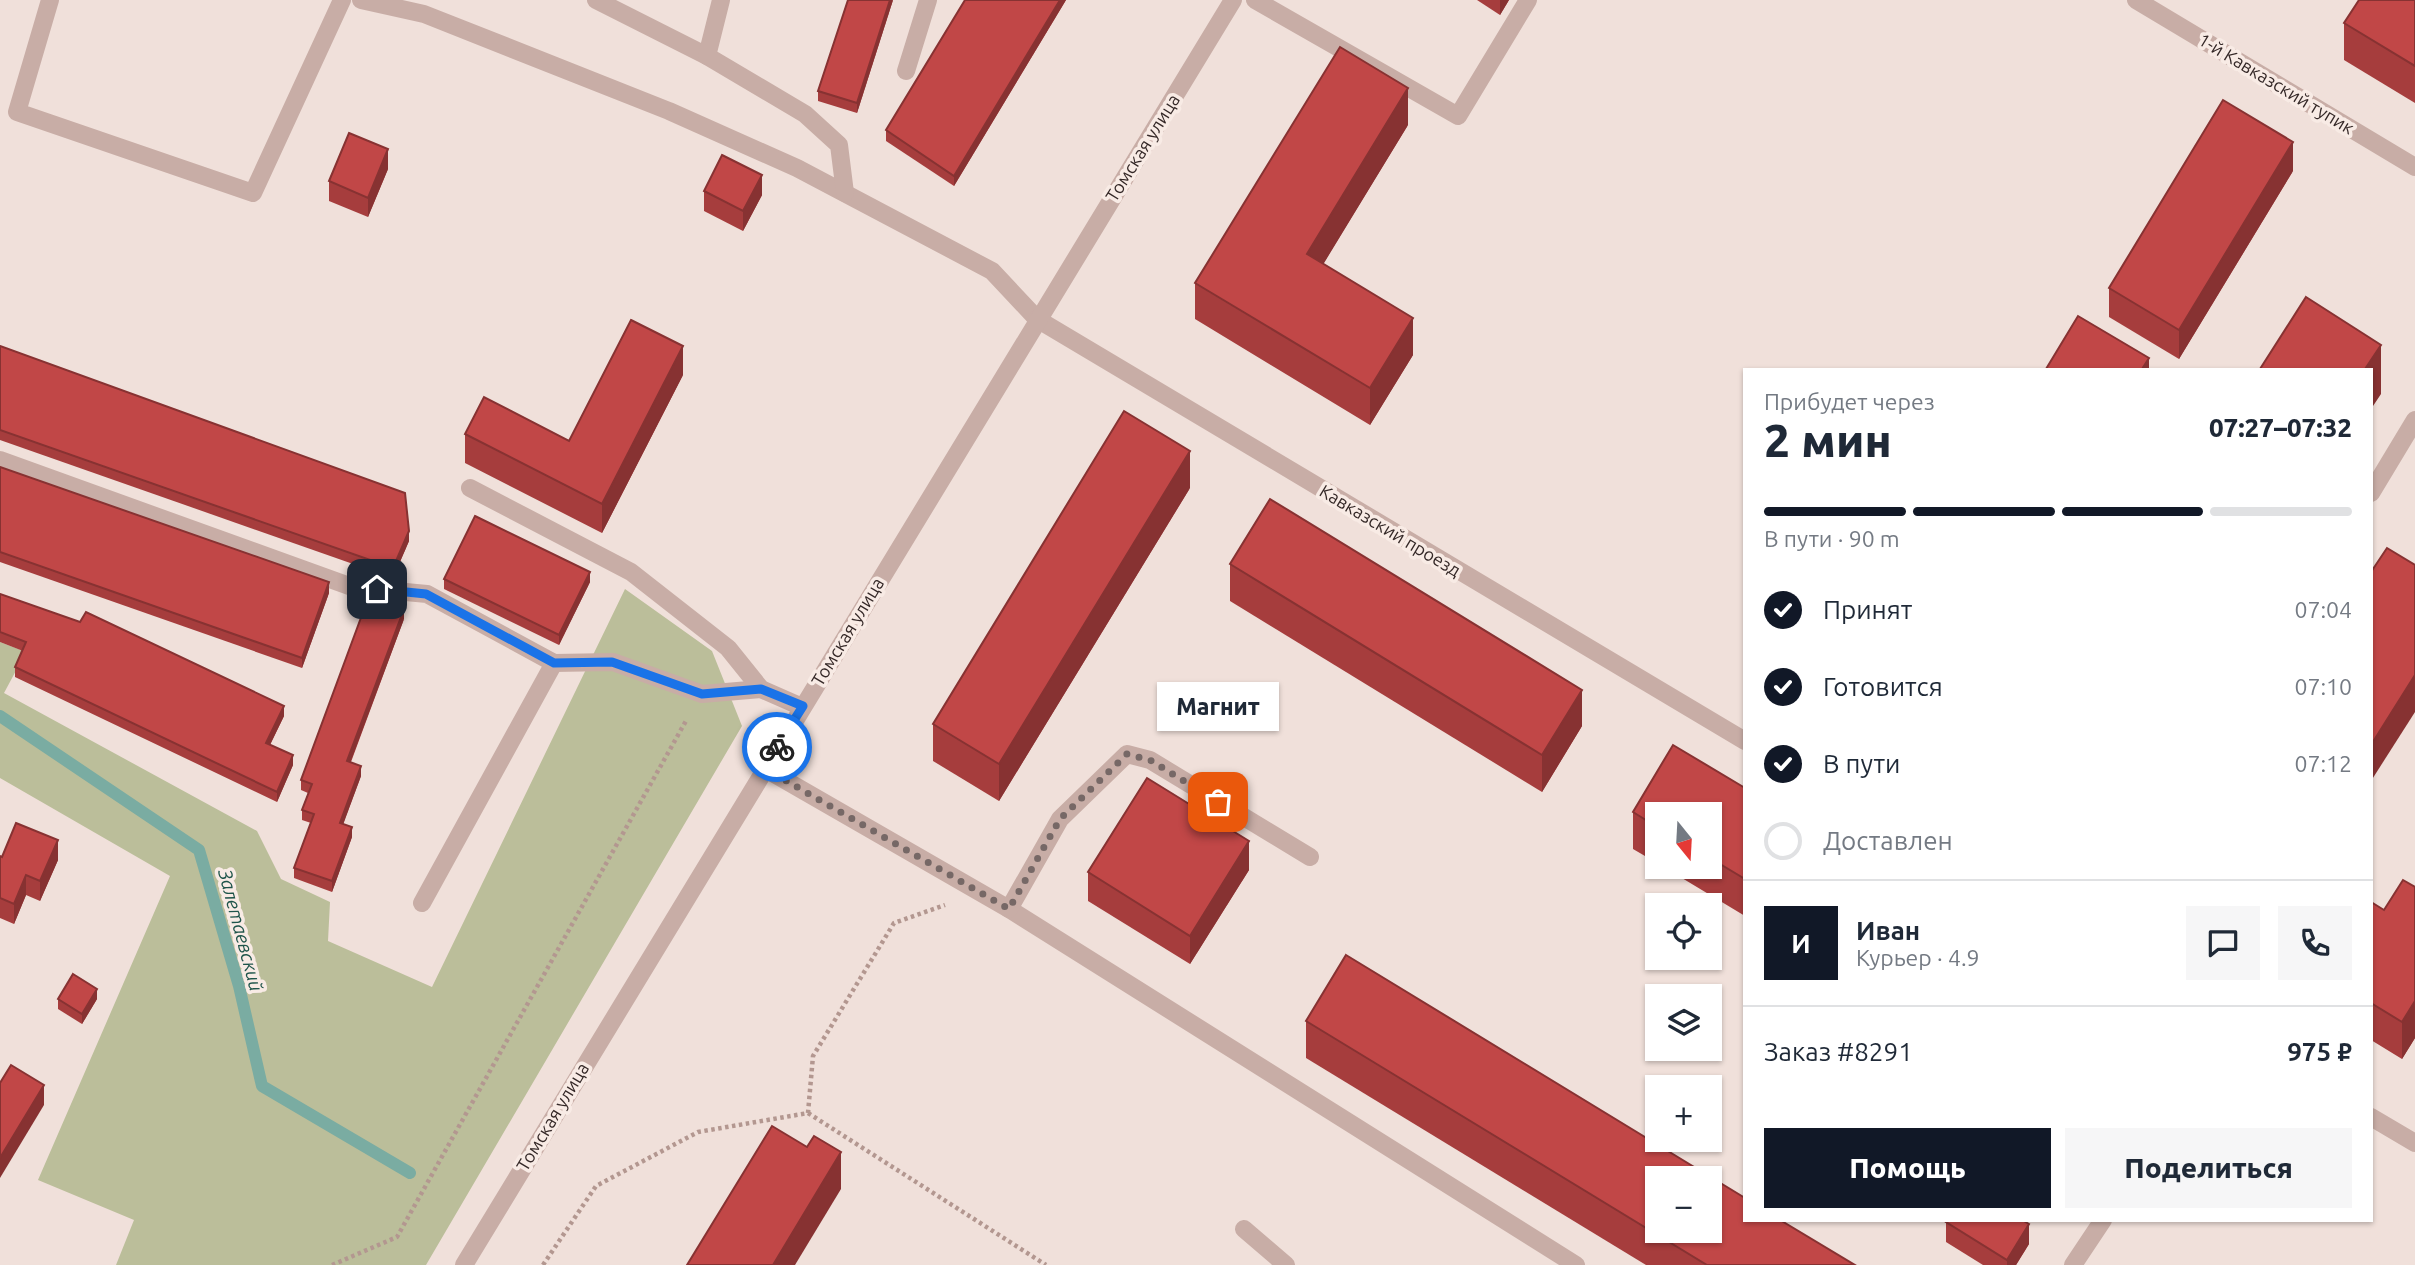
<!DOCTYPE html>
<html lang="ru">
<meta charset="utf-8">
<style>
:root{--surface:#fff;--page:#f6f6f7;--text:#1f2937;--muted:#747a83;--line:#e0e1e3;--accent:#111827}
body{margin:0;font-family:Ubuntu,sans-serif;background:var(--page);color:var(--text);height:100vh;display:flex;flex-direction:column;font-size:26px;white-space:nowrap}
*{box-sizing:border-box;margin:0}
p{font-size:23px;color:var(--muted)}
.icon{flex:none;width:38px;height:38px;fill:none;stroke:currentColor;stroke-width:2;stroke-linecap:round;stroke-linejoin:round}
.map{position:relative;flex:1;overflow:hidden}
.sheet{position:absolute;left:1743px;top:368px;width:630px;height:854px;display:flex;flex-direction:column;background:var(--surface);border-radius:0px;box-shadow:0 2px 5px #0004}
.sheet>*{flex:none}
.needle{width:46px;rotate:162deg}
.tools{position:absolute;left:1645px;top:802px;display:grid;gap:14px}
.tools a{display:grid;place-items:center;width:77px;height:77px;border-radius:0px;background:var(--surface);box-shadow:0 2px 5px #0004;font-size:35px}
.pin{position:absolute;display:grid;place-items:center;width:60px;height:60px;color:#fff;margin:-30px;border-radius:14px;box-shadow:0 4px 10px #0006}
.courier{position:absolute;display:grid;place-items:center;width:70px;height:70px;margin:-35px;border:5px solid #1a73e8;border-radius:50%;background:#fff;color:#222;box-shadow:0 2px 9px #0007}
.bubble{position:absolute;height:49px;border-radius:0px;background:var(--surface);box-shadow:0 2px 5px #0004;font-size:23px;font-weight:800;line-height:49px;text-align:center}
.headline em{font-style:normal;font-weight:800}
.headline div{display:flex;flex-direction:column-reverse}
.headline{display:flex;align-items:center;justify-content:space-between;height:119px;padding:0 21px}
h1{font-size:46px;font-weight:800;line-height:52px}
.bar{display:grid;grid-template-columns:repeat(4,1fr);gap:10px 7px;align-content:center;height:84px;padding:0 21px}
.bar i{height:9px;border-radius:5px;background:var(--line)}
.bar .active{background:var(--accent)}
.bar p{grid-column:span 4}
.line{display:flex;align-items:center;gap:18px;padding:0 21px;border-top:2px solid var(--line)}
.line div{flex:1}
.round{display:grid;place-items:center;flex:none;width:74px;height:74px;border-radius:0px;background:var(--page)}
ol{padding:0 21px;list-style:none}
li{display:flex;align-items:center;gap:21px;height:77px}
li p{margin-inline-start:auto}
li .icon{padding:7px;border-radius:50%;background:var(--accent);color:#fff;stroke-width:4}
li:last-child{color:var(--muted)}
li i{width:38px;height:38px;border:4px solid var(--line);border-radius:50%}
.cta{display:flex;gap:14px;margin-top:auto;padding:14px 21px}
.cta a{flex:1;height:80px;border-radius:0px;background:var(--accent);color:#fff;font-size:28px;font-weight:800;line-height:80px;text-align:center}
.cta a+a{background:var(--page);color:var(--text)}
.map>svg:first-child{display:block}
.green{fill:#bbbe9a}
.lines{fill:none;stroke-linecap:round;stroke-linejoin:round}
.stream{stroke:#7aaca2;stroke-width:12}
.path{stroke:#b39790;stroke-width:4.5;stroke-dasharray:3.5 3.5;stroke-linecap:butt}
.service{stroke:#c8ada6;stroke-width:18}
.minor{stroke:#c8ada6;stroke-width:18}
.wall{fill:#a63d3d}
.shaded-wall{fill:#873232}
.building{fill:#c14747;stroke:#873232;stroke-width:2;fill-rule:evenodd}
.done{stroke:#766866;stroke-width:7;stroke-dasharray:0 12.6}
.route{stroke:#1a73e8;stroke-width:9}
.labels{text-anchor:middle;stroke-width:7;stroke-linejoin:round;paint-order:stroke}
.street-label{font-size:18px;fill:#342827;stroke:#f8ebe5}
.water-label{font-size:19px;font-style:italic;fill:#1e544a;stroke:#f8ebe5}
</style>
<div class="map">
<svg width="2415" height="1265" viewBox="0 0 2415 1265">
<rect width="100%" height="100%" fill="#f0e0da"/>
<!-- green -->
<path class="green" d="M625,589L712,651L742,726L426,1265H116L134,1220L38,1180L170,876L0,778V642L26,652L4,693L257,831L281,879L330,902L328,941L432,987Z"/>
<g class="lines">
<!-- stream -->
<path class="stream" d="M0,716L199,850L239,986L262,1086L410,1173"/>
<!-- path -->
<g class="path">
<path d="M808,1113L1046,1265"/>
<path d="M332,1265L397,1237L687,719"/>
<path d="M543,1265L596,1186L698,1132L808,1113L813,1056L894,923L945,905"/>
</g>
<!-- service -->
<g class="service">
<path d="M50,0L17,112L253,193L342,0"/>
<path d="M361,0L424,14L669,111L797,168L992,271L1037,319"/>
<path d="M596,0L707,56"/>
<path d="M721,0L707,56L805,114L839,145L845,193"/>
<path d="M1255,0L1458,116L1528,0"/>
<path d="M906,71L928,0"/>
<path d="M0,460L352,587L427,594L554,663L613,662L702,694L761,689"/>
<path d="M470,488L631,572L728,648L761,689L802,707"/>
<path d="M2371,493L2415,420"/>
<path d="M764,768L1009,909L1576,1265"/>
<path d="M422,903L554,663"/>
<path d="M1009,909L1060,819L1127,754L1150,760L1310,857"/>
<path d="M1244,1229L1286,1265"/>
<path d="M2073,1265L2103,1220"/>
</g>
<!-- minor -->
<g class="minor">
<path d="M2136,0L2415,167"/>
<path d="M1037,319L1745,741"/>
<path d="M2371,1117L2415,1143"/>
<path d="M464,1265L1233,0"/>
</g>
</g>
<!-- wall -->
<g class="wall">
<path d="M893,0L857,113L818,101V91Z"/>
<path d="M965,0H1066L954,186L886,141V130Z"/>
<path d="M1477,0H1509L1500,15Z"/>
<path d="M2415,0V103L2344,60V23Z"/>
<path d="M1408,125L1323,264L1413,355L1370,425L1195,319V283Z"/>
<path d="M388,169L368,217L329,201V181Z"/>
<path d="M2293,171L2179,359L2109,317V288Z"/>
<path d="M704,191L762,195L743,231L704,211Z"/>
<path d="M0,346L409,541L393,578L0,440Z"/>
<path d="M683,375L602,533L465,463V434L569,441Z"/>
<path d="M0,467L329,593L302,668L0,562Z"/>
<path d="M1190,488L999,801L933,761V724Z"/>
<path d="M1230,564L1582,726L1542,792L1230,601Z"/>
<path d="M444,579L590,582L559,645L444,589Z"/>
<path d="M0,594L284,716L270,745L293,765L277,802L15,677V667L23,651L0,642Z"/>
<path d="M404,619L351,762L361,776L343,824L352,837L332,892L294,878V868L311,823L302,820V810L308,793L301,790V780Z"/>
<path d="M1745,788V916L1662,866H1710V814H1657V863L1633,849V812Z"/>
<path d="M0,856L58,860L40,901L26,895L14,924L0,918Z"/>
<path d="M1249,870L1190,964L1088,901V872Z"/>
<path d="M2415,887V1038L2402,1059L2371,1040V902L2384,910Z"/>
<path d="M58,999H97L82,1024L58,1009Z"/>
<path d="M1306,1021L1855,1265H1646L1306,1058Z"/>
<path d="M1946,1222L2029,1244L2016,1265H1983L1946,1242Z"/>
</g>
<!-- shaded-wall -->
<g class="shaded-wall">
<path d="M890,0H893L857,113V103Z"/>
<path d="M1060,0H1066L954,186V176Z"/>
<path d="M1500,0H1509L1500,15Z"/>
<path d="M1408,88V125L1307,291V254Z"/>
<path d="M2293,142V171L2179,359V330Z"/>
<path d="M388,149V169L368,217V198Z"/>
<path d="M762,175V195L743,231V211Z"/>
<path d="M1413,318V355L1370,425V388Z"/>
<path d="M2381,345V394L2371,409V369H2365Z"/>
<path d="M683,346V375L602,533V504Z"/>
<path d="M2149,358V369H2142Z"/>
<path d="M1190,451V488L999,801V764Z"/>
<path d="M409,531V541L393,578V568Z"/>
<path d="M590,572V582L559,645V635Z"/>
<path d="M329,582V593L302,668V658Z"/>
<path d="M404,609V619L347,771V761Z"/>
<path d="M2415,675V712L2371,781V745Z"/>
<path d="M1582,690V726L1542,792V755Z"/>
<path d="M284,706V716L266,753V743Z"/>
<path d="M293,755V765L277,802V792Z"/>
<path d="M361,766V776L340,833V823Z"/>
<path d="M352,827V837L332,892V881Z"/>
<path d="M58,840V860L40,901V881Z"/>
<path d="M1249,841V870L1190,964V936Z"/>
<path d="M26,875V895L14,924V904Z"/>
<path d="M97,989V999L82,1024V1014Z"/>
<path d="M2415,1001V1038L2402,1059V1022Z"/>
<path d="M44,1085V1105L0,1178V1158Z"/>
<path d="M841,1152V1189L795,1265H773Z"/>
<path d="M2029,1224V1244L2016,1265H2007V1260Z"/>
</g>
<!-- building -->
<g class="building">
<path d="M848,0H890L857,103L818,91Z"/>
<path d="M965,0H1060L954,176L886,130Z"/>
<path d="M2359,0H2415V66L2344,23Z"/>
<path d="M1340,47L1408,88L1307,254L1413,318L1370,388L1195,283Z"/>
<path d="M2223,100L2293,142L2179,330L2109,288Z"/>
<path d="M349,133L388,149L368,198L329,181Z"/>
<path d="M722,155L762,175L743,211L704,191Z"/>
<path d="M2306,297L2381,345L2365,369H2260Z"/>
<path d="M2078,316L2149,358L2142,369H2046Z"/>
<path d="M631,320L683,346L602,504L465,434L484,397L569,441Z"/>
<path d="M0,346L405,493L409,531L393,568L0,430Z"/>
<path d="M1124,411L1190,451L999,764L933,724Z"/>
<path d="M0,467L329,582L302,658L0,552Z"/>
<path d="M1270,499L1582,690L1542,755L1230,564Z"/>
<path d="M475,516L590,572L559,635L444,579Z"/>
<path d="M2387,548L2415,565V675L2371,745V572Z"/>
<path d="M0,594L80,622L86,612L284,706L266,743L293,755L277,792L15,667L26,642L0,632Z"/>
<path d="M369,596L404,609L347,761L361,766L340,823L352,827L332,881L294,868L314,814L302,810L312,784L301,780Z"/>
<path d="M1673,745L1745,788V879L1710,858V814H1657V827L1633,812Z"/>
<path d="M1147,778L1249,841L1190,936L1088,872Z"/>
<path d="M16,823L58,840L40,881L26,875L14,904L0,898V856L2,857Z"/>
<path d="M2403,880L2415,887V1001L2402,1022L2371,1003V902L2384,910Z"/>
<path d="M1346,955L1745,1198V1220H1780L1855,1265H1707L1306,1021ZM1657,1178H1710V1230H1657Z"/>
<path d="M73,974L97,989L82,1014L58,999Z"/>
<path d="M11,1065L44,1085L0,1158V1083Z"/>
<path d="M772,1126L807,1147L814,1136L841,1152L773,1265H687Z"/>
<path d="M1948,1220H2022L2029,1224L2007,1260L1946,1222Z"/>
</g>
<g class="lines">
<!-- done -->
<path class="done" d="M777,747L764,768L1009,909L1060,819L1127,754L1150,760L1218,802"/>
<!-- route -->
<path class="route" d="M377,589L426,594L554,663L612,662L702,694L761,689L803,706L777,747"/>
</g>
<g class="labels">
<!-- street labels -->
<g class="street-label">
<text transform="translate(2276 84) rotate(31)" y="6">1-й Кавказский тупик</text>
<text transform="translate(1143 148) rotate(-58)" y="6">Томская улица</text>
<text transform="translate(1390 531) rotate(31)" y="6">Кавказский проезд</text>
<text transform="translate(848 632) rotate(-59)" y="6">Томская улица</text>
<text transform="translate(553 1117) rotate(-59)" y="6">Томская улица</text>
</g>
<!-- water labels -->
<g class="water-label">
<text transform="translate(241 930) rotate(75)" y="7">Залетаевский</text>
</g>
</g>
</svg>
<div class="tools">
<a><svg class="needle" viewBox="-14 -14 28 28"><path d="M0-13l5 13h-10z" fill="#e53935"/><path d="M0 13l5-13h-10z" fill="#747a83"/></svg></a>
<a><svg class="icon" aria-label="locate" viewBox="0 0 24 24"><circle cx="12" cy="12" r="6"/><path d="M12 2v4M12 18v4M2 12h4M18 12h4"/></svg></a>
<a><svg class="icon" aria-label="layers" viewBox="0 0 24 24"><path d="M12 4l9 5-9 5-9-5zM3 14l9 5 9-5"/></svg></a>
<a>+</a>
<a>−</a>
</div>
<div class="pin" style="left:1218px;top:802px;background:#ea580c"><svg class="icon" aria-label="bag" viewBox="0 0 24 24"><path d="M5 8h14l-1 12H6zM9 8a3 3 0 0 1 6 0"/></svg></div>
<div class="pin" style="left:377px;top:589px;background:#1f2937"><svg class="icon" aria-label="home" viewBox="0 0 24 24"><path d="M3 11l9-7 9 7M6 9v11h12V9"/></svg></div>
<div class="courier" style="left:777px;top:747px"><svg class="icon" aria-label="bike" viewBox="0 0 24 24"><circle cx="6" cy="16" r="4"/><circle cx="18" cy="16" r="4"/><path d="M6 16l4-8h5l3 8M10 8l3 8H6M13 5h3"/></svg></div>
<div class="bubble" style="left:1157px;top:682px;width:122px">Магнит</div>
<section class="sheet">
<div class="headline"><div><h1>2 мин</h1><p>Прибудет через</p></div><em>07:27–07:32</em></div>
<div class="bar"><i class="active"></i><i class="active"></i><i class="active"></i><i></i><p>В пути · 90 m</p></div>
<ol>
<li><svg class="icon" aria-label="check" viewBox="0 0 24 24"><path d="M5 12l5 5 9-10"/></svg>Принят<p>07:04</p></li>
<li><svg class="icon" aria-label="check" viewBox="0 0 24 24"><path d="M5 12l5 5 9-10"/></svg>Готовится<p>07:10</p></li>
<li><svg class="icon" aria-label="check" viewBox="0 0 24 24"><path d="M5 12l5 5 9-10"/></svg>В пути<p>07:12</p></li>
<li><i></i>Доставлен</li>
</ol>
<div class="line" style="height:126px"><b class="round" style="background:var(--accent);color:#fff">И</b><div><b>Иван</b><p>Курьер · 4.9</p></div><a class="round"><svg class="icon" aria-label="chat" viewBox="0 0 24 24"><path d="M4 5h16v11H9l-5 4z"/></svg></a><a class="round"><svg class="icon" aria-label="phone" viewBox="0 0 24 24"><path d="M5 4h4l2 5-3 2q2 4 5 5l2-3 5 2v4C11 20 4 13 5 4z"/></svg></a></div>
<div class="line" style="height:91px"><div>Заказ #8291</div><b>975 ₽</b></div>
<div class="cta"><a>Помощь</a><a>Поделиться</a></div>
</section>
</div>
